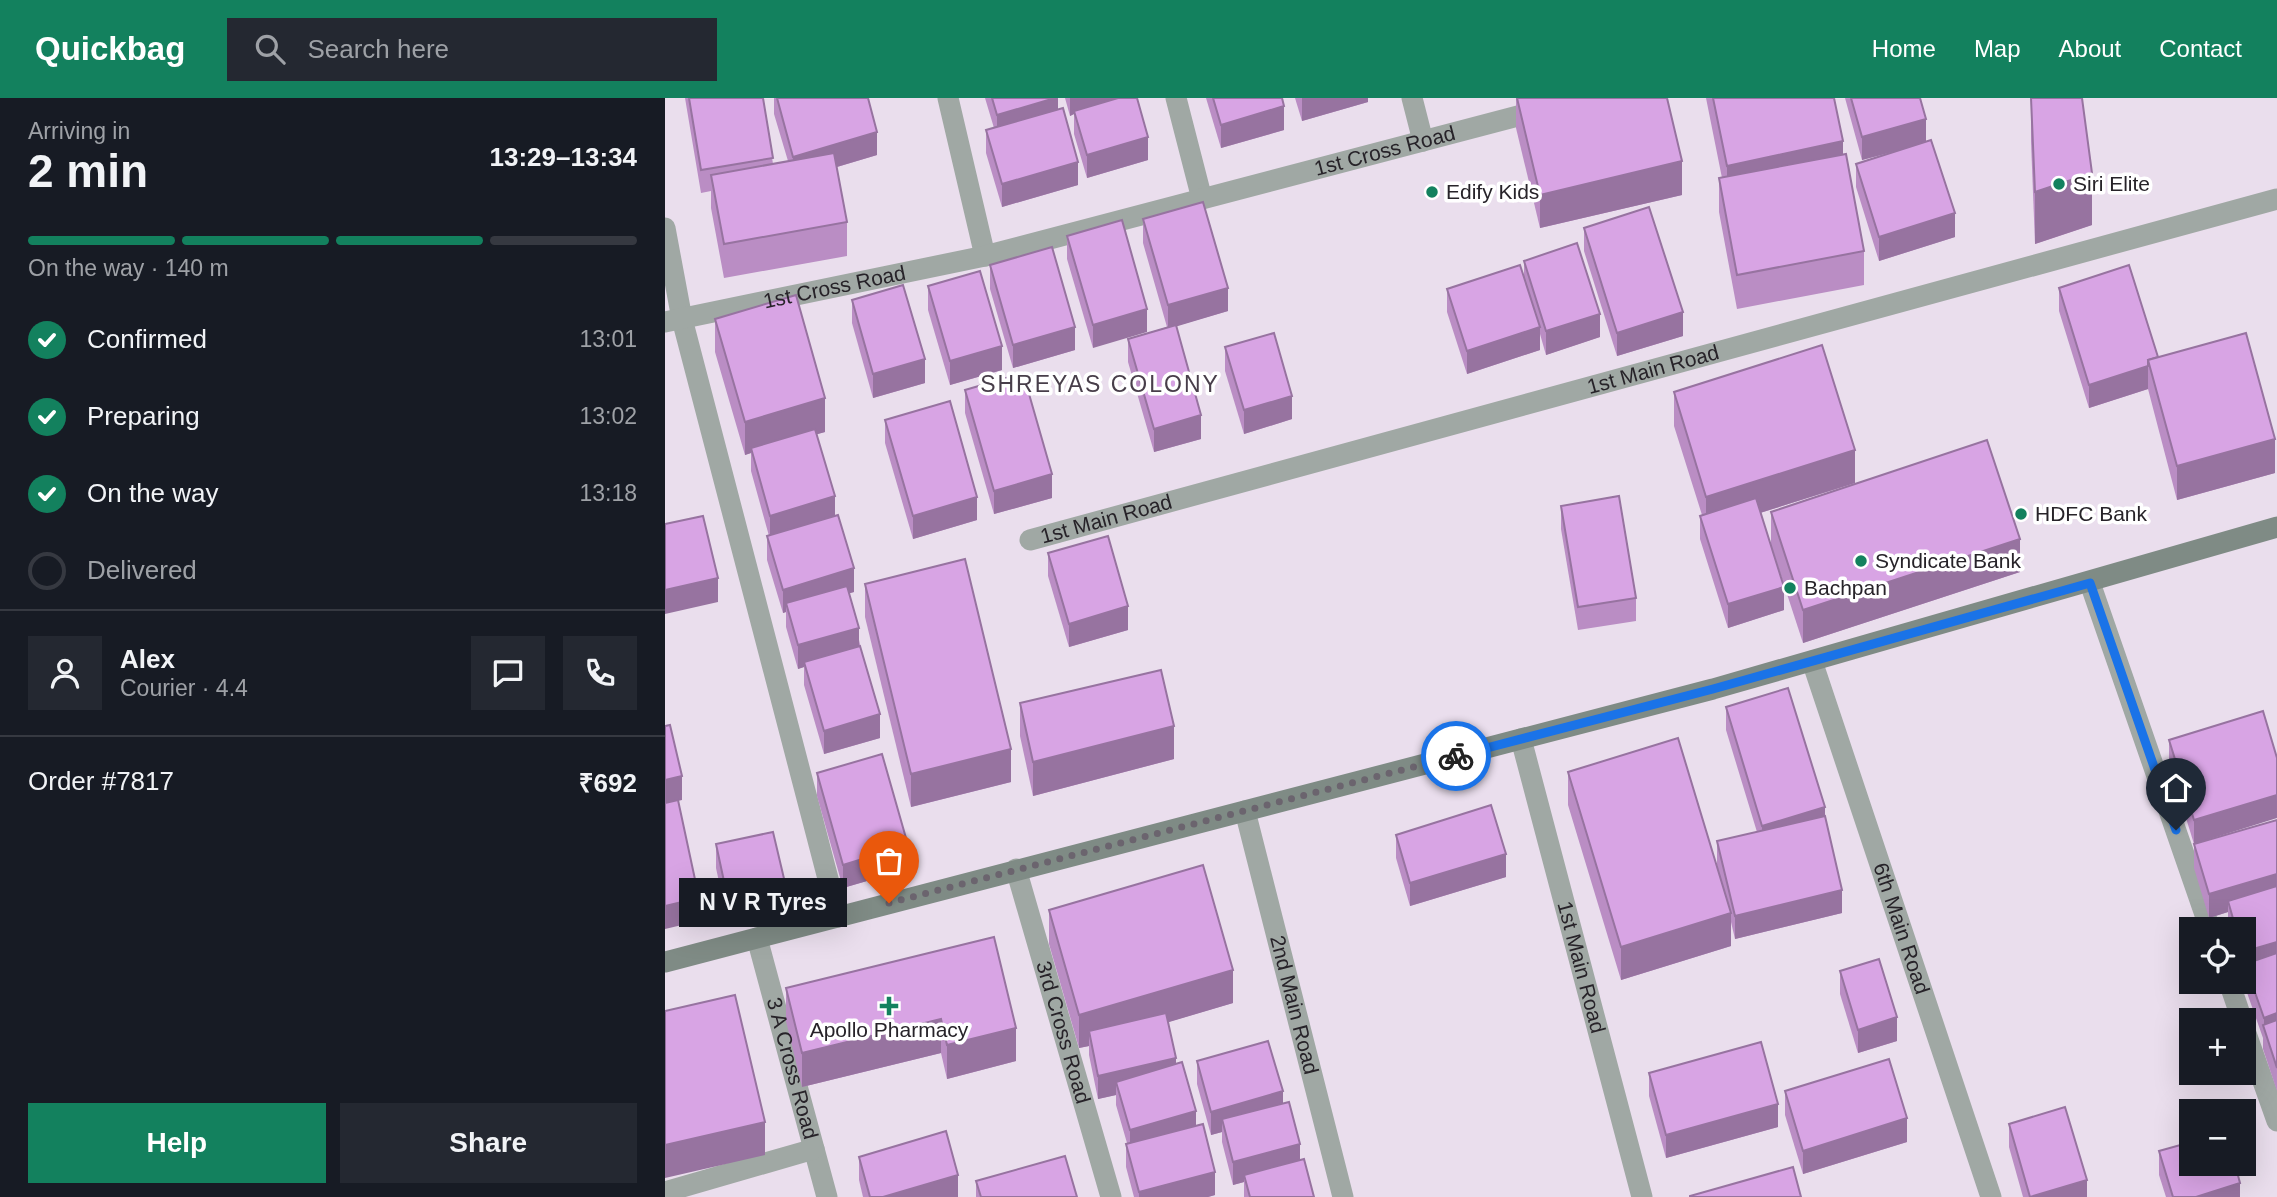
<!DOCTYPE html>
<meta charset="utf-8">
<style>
:root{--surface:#171b24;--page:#242831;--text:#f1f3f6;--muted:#9ea1a6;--line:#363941;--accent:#13815e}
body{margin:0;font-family:Arial,sans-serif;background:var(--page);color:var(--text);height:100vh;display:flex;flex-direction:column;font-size:26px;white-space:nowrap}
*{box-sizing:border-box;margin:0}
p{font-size:23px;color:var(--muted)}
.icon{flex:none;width:38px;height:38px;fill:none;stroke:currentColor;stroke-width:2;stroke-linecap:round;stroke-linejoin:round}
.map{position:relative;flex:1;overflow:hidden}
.side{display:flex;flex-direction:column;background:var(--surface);width:665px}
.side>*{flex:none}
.fabs{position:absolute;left:1514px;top:819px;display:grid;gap:14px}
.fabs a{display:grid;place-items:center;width:77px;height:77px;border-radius:0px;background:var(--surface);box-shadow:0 7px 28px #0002;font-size:35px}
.pin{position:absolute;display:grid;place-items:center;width:60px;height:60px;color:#fff;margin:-72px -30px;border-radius:50% 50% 50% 0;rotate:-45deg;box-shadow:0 0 7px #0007}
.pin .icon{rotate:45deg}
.courier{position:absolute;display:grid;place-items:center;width:70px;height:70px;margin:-35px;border:5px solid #1a73e8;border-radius:50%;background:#fff;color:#222;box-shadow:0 2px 9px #0007}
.bubble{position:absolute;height:49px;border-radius:0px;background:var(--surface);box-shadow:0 7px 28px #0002;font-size:23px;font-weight:600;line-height:49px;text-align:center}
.head em{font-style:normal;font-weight:600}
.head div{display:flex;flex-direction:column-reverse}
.head{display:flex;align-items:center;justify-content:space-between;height:119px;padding:0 28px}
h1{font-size:46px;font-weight:600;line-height:52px}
.bar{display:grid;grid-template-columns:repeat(4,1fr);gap:10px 7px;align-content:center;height:84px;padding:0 28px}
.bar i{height:9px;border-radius:5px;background:var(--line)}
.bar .current{background:var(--accent)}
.bar p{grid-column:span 4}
.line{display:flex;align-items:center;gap:18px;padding:0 28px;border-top:2px solid var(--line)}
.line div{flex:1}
.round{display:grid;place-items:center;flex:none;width:74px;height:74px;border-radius:0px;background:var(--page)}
ol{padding:0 28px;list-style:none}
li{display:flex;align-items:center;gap:21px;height:77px}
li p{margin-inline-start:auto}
li .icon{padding:7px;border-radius:50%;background:var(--accent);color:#fff;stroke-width:4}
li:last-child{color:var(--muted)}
li i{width:38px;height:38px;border:4px solid var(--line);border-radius:50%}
.action{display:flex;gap:14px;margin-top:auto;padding:14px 28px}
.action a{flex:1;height:80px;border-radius:0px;background:var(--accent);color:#fff;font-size:28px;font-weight:600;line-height:80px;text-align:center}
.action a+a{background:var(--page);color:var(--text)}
header{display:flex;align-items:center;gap:42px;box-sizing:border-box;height:98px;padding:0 35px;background:var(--accent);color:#fff}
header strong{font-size:33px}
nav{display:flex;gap:38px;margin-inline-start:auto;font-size:24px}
.search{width:490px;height:63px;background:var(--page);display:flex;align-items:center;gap:18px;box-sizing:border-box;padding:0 24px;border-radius:0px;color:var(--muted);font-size:26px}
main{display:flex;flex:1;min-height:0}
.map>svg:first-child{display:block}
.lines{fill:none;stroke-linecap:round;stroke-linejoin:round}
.minor{stroke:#a0a8a4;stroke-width:21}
.secondary{stroke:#7f8b85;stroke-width:21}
.wall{fill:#ba8dc4}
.shaded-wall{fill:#9773a0}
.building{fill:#d8a4e4;stroke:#9773a0;stroke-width:2}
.done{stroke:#6b646e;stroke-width:7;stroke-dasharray:0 12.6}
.route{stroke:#1a73e8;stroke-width:9}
.poi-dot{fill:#13815e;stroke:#fff;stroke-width:2.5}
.labels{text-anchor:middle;stroke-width:7;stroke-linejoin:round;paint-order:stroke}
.street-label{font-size:21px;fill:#272329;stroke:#fff}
.poi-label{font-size:21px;fill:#272329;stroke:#fff;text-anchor:start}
.neighbourhood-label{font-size:23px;letter-spacing:2px;fill:#483e4a;stroke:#fff}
</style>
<header>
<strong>Quickbag</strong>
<div class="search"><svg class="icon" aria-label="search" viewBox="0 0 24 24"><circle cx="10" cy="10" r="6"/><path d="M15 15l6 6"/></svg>Search here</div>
<nav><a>Home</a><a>Map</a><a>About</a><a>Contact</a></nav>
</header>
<main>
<section class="side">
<div class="head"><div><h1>2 min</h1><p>Arriving in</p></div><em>13:29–13:34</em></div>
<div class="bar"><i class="current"></i><i class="current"></i><i class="current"></i><i></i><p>On the way · 140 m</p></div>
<ol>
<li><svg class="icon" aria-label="check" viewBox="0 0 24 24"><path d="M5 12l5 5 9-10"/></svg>Confirmed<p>13:01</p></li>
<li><svg class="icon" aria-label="check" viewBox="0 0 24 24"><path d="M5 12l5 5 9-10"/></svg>Preparing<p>13:02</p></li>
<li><svg class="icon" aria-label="check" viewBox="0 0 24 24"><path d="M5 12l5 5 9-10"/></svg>On the way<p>13:18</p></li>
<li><i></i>Delivered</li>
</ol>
<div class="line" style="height:126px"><a class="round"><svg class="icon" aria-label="person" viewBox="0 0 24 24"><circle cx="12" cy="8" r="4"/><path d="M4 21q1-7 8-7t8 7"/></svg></a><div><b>Alex</b><p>Courier · 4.4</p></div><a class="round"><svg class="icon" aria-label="chat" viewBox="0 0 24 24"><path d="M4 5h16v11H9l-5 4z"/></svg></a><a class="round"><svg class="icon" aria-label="phone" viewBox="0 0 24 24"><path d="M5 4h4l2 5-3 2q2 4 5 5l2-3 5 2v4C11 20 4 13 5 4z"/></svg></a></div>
<div class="line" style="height:91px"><div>Order #7817</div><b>₹692</b></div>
<div class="action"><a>Help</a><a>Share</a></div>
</section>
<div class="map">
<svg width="1612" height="1099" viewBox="0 0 1612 1099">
<rect width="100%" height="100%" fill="#eadeed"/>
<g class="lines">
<!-- minor -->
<g class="minor">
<path d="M283,0L320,158"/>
<path d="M511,0L537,101"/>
<path d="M747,0L758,43"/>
<path d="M0,130L17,221L173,819"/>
<path id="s1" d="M0,224L320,158L921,0"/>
<path id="s2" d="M365,442L1612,101"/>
<path d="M1425,485L1545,831"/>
<path id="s3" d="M1147,563L1326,1099"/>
<path id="s4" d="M856,641L977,1099"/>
<path id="s5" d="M580,713L678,1099"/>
<path id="s6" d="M351,771L446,1099"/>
<path id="s7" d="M92,840L162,1099"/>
<path d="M1564,884L1577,922"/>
<path d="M1578,927L1612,1023"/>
<path d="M0,1094L149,1051"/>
</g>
<!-- secondary -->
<path class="secondary" d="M0,864L1048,591L1612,429"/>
</g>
<!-- wall -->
<g class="wall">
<path d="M20,0H98L108,66L123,63L109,16V0H203L212,57L172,69L182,124V158L59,180L46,110V93L36,95Z"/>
<path d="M320,0H393V11L413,87L337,109L321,55V32L329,30Z"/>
<path d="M400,0H472L483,62L422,80L409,36V16L405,18Z"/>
<path d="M541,0H617L619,32L556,50Z"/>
<path d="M630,0H703V4L637,23Z"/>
<path d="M851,0H1002L1017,97L875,130L851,30Z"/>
<path d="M1041,0H1169L1178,57L1199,153V187L1072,211L1054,114V80H1057Z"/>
<path d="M1180,0H1255L1261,44L1290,139L1214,163L1191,89V66L1246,49L1197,62Z"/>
<path d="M1366,0L1427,127L1370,146L1366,44Z"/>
<path d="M478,121L563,213L511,228L536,341L489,354L463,264V241L502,229L478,145Z"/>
<path d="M457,122L428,250L402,161V138Z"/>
<path d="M919,130L1018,238L952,258L919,153Z"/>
<path d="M859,163L935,239L881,257L875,236V252L802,276L782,214V191L859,180Z"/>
<path d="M325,167L410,252L348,270L325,191Z"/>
<path d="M263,188L337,272L285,287L263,212Z"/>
<path d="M1394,190L1493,259L1610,375L1512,402L1483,291L1424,310L1394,213Z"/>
<path d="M187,202L260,285L208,300L187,225Z"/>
<path d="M50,221L160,334L152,336L170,418L189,494L184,495L215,640L159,656L139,587V569L133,571L121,529V514L118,515L102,462V438H104L86,373V355L80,357L50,254Z"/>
<path d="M560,249L627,321L579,336L560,273Z"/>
<path d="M300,292L387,400L329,416L300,315Z"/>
<path d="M1009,294L1190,385L1095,415L1119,512L1063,530L1035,441V418L1037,417L1009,328Z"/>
<path d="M220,322L312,422L248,441L220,345Z"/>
<path d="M896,408L971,500V523L913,532L896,431Z"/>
<path d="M1106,414L1355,474L1138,545L1106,447Z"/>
<path d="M383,455L463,532L404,549L383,478Z"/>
<path d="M200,486L346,684L246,709L200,519Z"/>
<path d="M355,605L509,661L368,698L355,638Z"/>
<path d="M1061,609L1160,718L1177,815L1070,841L1066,824V848L956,882L903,707V674L1055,779L1052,767V743L1092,734L1061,632Z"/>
<path d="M1504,642L1612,660L1529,746L1504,665Z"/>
<path d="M152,675L243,771L178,790L152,698Z"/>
<path d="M1612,722V993L1598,951V940L1580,889L1578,831H1564L1563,826V814L1544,820L1529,770V746Z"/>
<path d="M731,737L841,779L745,808L731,760Z"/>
<path d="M51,746L121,812L63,825L51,770Z"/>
<path d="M384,812L568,905L503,924L511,966L531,1028L550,1097L543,1099H469L461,1069V1046L462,1045L451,1007V997L433,1001L424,957V948L414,950L384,846Z"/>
<path d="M329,839L351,963L282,981L276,955L137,989L121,923V890Z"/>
<path d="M1175,873L1232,943L1193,955L1175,896Z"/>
<path d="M532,963L618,1005L635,1062L649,1099H579V1084L568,1087L557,1044V1034L546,1037L532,986Z"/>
<path d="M984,975L1113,1029L1001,1060L984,998Z"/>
<path d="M1120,993L1242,1044L1138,1076L1120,1017Z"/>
<path d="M1344,1026L1422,1099H1358L1344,1049Z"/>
<path d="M1494,1053L1575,1099H1501L1494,1077Z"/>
<path d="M194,1059L293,1099H198L194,1082Z"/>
<path d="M311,1083L412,1099H311Z"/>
</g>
<!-- shaded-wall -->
<g class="shaded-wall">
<path d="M390,0H393V23L332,40V17Z"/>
<path d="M405,0H467L409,13V16L405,18Z"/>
<path d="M637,0H703V4L637,23Z"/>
<path d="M619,8V32L556,50V27Z"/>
<path d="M1261,21V45L1197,62V39Z"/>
<path d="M212,34V57L128,82V59Z"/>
<path d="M483,39V62L422,80V57Z"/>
<path d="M1178,43V76L1062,101V68Z"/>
<path d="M1017,63V97L875,130V97Z"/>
<path d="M413,64V87L337,109V86Z"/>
<path d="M1427,75V127L1370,146V94Z"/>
<path d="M1290,115V139L1214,163V139Z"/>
<path d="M563,190V213L503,231V207Z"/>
<path d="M482,211V234L428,250V227Z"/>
<path d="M1018,214V238L952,258V235Z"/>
<path d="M935,216V239L881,257V233Z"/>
<path d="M410,229V252L348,270V247Z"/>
<path d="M875,229V252L802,276V253Z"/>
<path d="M337,248V272L285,287V263Z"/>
<path d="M260,261V285L208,300V276Z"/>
<path d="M1483,268V291L1424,310V287Z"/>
<path d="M627,298V321L579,336V312Z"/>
<path d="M160,300V334L87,355L86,350V355L80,357V324Z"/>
<path d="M536,317V341L489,354V331Z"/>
<path d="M1610,341V375L1512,402V368Z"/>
<path d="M1190,352V385L1041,432V399Z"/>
<path d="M387,376V400L329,416V393Z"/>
<path d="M170,398V422L105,441V418Z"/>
<path d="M312,399V422L248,441V418Z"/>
<path d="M1355,441V474L1138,545V512Z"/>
<path d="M189,470V494L123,513L121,505V514L118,515V492Z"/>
<path d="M53,480V504L0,516V492Z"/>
<path d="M1119,489V512L1063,530V506Z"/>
<path d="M463,508V532L404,549V526Z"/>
<path d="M194,530V553L139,564V569L133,571V547Z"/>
<path d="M215,616V640L159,656V633Z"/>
<path d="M509,628V661L368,698V664Z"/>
<path d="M346,651V684L246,709V676Z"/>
<path d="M17,678V702L0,706V682Z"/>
<path d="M1612,697V720L1529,746V722Z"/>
<path d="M1160,709V732L1097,751V728Z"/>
<path d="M243,747V771L178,790V767Z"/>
<path d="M841,756V779L745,808V785Z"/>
<path d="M1612,776V799L1563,803V814L1544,820V796Z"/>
<path d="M121,789V812L63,825V802Z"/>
<path d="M1177,792V815L1070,841V818Z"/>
<path d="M34,800V823L0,831V808Z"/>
<path d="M1066,815V848L956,882V849Z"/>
<path d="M1612,844V867L1580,866V877L1578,878V854Z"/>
<path d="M568,872V905L427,947L424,933V948L414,950V917Z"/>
<path d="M1612,915V939L1599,930V920Z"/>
<path d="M1232,919V943L1193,955V932Z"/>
<path d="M276,921V955L137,989V955Z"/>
<path d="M351,930V963L282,981V947Z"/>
<path d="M511,960V983L451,984V997L433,1001V978Z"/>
<path d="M618,993V1017L557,1021V1034L546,1037V1014Z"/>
<path d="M1113,1006V1029L1001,1060V1037Z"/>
<path d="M531,1013V1036L465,1056V1032Z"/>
<path d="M1242,1020V1044L1138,1076V1053Z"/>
<path d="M100,1024V1057L0,1080V1047Z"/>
<path d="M635,1046V1069L579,1077V1084L568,1087V1064Z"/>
<path d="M550,1074V1097L543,1099H474V1094Z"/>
<path d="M293,1077V1099H218Z"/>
<path d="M1422,1082V1099H1365Z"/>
<path d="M1575,1085V1099H1531Z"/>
</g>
<!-- building -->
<g class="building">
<path d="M24,0H98L108,60L36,72Z"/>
<path d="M112,0H203L212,34L128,59Z"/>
<path d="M327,0H390L332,17Z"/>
<path d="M453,0H472L483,39L422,57L409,13Z"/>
<path d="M548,0H617L619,8L556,27Z"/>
<path d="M852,0H1002L1017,63L875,97Z"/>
<path d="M1048,0H1169L1178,43L1062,68Z"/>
<path d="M1186,0H1255L1261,21L1197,39Z"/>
<path d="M1366,0H1417L1427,75L1370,94Z"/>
<path d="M398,10L413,64L337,86L321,32Z"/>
<path d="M1266,42L1290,115L1214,139L1191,66Z"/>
<path d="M169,55L182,124L59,146L46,77Z"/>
<path d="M1181,56L1199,153L1072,177L1054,80Z"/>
<path d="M538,104L563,190L503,207L478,121Z"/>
<path d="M984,109L1018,214L952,235L919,130Z"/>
<path d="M457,122L482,211L428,227L402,138Z"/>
<path d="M912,145L935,216L881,233L859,163Z"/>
<path d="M387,149L410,229L348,247L325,167Z"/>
<path d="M855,167L875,229L802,253L782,191Z"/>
<path d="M1464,167L1493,259L1483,262V268L1424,287L1394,190Z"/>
<path d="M315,173L337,248L285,263L263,188Z"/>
<path d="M238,187L260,261L208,276L187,202Z"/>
<path d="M131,197L160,300L80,324L50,221Z"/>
<path d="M511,227L536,317L489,331L463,241Z"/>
<path d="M609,235L627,298L579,312L560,249Z"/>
<path d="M1581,235L1610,341L1512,368L1483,262Z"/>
<path d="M1157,247L1190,352L1041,399L1009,294Z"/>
<path d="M358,275L387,376L329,393L300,292Z"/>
<path d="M285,303L312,399L248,418L220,322Z"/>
<path d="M150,331L170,398L105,418L86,350Z"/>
<path d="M1322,342L1355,441L1138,512L1106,414Z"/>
<path d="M954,398L971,500L913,509L896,408Z"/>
<path d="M1091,400L1119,489L1063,506L1035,418Z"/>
<path d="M173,417L189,470L118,492L102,438Z"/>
<path d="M38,418L53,480L0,492V426Z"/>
<path d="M443,438L463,508L404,526L383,455Z"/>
<path d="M300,461L346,651L246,676L200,486Z"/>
<path d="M182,488L194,530L133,547L121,505Z"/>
<path d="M195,548L215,616L159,633L139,564Z"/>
<path d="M496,572L509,628L368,664L355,605Z"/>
<path d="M1123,590L1160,709L1097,728L1061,609Z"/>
<path d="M1598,613L1612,660V697L1529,722L1504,642Z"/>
<path d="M5,627L17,678L0,682V628Z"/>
<path d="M1013,640L1066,815L956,849L903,674Z"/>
<path d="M217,656L243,747L178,767L152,675Z"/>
<path d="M13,702L34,800L0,808V705Z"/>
<path d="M826,707L841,756L745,785L731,737Z"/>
<path d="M1160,718L1177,792L1070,818L1052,743Z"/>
<path d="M1612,722V776L1544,796L1529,746Z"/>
<path d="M108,734L121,789L63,802L51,746Z"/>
<path d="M538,767L568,872L414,917L384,812Z"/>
<path d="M1612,788V844L1578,854V831H1571L1563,803Z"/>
<path d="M329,839L351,930L282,947L276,921L137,955L121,890Z"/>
<path d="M1612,855V915L1599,920L1580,866Z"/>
<path d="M1214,861L1232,919L1193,932L1175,873Z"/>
<path d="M70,897L100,1024L0,1047V913Z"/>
<path d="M501,915L511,960L433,978L424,933Z"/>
<path d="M1612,922V970L1598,927Z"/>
<path d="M603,943L618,993L546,1014L532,963Z"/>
<path d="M1096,944L1113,1006L1001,1037L984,975Z"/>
<path d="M1224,961L1242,1020L1138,1053L1120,993Z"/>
<path d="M517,964L531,1013L465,1032L451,984Z"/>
<path d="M624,1004L635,1046L568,1064L557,1021Z"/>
<path d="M1400,1009L1422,1082L1365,1099L1344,1026Z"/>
<path d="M538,1026L550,1074L474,1094L461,1046Z"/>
<path d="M281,1033L293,1077L218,1099H205L194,1059Z"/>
<path d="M1526,1044V1066H1570L1575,1085L1531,1099H1508L1494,1053Z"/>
<path d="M400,1058L412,1099H316L311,1083Z"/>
<path d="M639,1061L649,1099H585L579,1077Z"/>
<path d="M1128,1069L1136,1099H1025V1098Z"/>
</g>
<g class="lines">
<!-- done -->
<path class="done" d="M224,805L791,658"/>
<!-- route -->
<path class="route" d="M791,658L1048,591L1425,485L1511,732"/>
</g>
<!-- markers -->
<g class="poi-dot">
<circle cx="1394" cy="86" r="7"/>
<circle cx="767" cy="94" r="7"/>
<circle cx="1356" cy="416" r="7"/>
<circle cx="1196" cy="463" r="7"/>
<circle cx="1125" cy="490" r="7"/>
<path d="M220.5 897.5h7v7h7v7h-7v7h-7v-7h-7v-7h7z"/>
</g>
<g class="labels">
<!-- street labels -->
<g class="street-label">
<text dy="7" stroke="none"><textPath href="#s1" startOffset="740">1st Cross Road</textPath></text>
<text dy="7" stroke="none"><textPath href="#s1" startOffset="173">1st Cross Road</textPath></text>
<text dy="7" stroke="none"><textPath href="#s2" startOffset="646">1st Main Road</textPath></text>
<text dy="7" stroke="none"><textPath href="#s2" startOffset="79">1st Main Road</textPath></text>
<text dy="7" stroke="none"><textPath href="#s3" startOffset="282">6th Main Road</textPath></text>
<text dy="7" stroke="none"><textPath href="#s4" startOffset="236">1st Main Road</textPath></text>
<text dy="7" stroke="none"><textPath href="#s5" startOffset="200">2nd Main Road</textPath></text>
<text dy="7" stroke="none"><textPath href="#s6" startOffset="170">3rd Cross Road</textPath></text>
<text dy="7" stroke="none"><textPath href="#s7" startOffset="135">3 A Cross Road</textPath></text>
</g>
<!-- poi labels -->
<g class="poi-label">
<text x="1408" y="93">Siri Elite</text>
<text x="781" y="101">Edify Kids</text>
<text x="1370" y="423">HDFC Bank</text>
<text x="1210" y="470">Syndicate Bank</text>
<text x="1139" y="497">Bachpan</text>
<text x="224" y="939" text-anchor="middle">Apollo Pharmacy</text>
</g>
<!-- neighbourhood labels -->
<g class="neighbourhood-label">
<text x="435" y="294">SHREYAS COLONY</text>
</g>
</g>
</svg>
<div class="fabs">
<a><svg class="icon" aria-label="locate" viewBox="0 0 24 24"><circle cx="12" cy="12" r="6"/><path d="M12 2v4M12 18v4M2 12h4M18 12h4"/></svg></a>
<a>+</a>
<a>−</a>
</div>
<div class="pin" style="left:224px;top:805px;background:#ea580c"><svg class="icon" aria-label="bag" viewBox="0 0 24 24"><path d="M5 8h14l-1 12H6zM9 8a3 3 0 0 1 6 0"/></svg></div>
<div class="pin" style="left:1511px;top:732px;background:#1f2937"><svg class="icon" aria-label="home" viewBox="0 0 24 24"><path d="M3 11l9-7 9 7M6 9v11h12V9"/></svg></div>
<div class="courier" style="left:791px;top:658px"><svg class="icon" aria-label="bike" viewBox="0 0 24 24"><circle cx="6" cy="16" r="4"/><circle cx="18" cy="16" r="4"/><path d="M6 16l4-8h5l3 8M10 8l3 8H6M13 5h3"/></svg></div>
<div class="bubble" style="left:14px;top:780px;width:168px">N V R Tyres</div>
</div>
</main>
